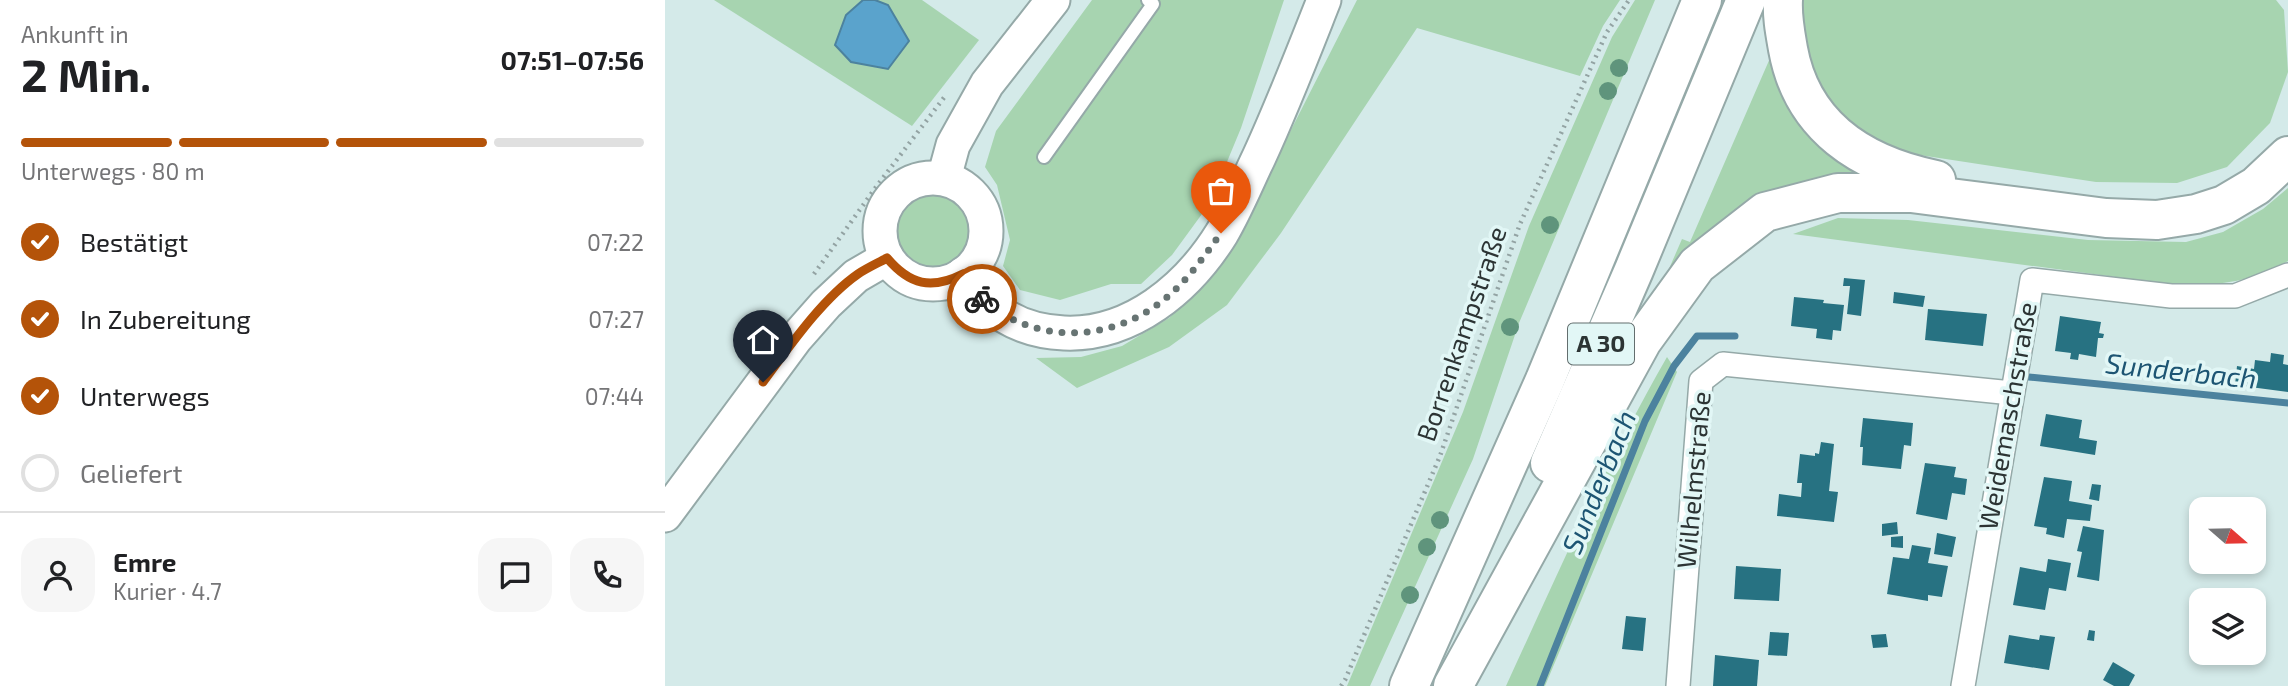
<!DOCTYPE html>
<html lang="de">
<meta charset="utf-8">
<style>
:root{--surface:#fff;--page:#f6f6f6;--text:#202124;--muted:#757577;--line:#e0e0e0;--accent:#b45309}
body{margin:0;font-family:"Exo 2",sans-serif;background:var(--page);color:var(--text);height:100vh;display:flex;flex-direction:column;font-size:26px;white-space:nowrap}
*{box-sizing:border-box;margin:0}
p{font-size:23px;color:var(--muted)}
.icon{flex:none;width:38px;height:38px;fill:none;stroke:currentColor;stroke-width:2;stroke-linecap:round;stroke-linejoin:round}
.map{position:relative;flex:1;overflow:hidden}
.sheet{display:flex;flex-direction:column;background:var(--surface);width:665px}
.sheet>*{flex:none}
.needle{width:46px;rotate:110deg}
.fabs{position:absolute;left:1524px;top:497px;display:grid;gap:14px}
.fabs a{display:grid;place-items:center;width:77px;height:77px;border-radius:14px;background:var(--surface);box-shadow:0 4px 10px #0003;font-size:35px}
.pin{position:absolute;display:grid;place-items:center;width:60px;height:60px;color:#fff;margin:-72px -30px;border-radius:50% 50% 50% 0;rotate:-45deg;box-shadow:0 0 7px #0007}
.pin .icon{rotate:45deg}
.courier{position:absolute;display:grid;place-items:center;width:70px;height:70px;margin:-35px;border:5px solid #b45309;border-radius:50%;background:#fff;color:#222;box-shadow:0 2px 9px #0007}
.summary em{font-style:normal;font-weight:700}
.summary div{display:flex;flex-direction:column-reverse}
.summary{display:flex;align-items:center;justify-content:space-between;height:119px;padding:0 21px}
h1{font-size:46px;font-weight:700;line-height:52px}
.bar{display:grid;grid-template-columns:repeat(4,1fr);gap:10px 7px;align-content:center;height:84px;padding:0 21px}
.bar i{height:9px;border-radius:5px;background:var(--line)}
.bar .on{background:var(--accent)}
.bar p{grid-column:span 4}
.line{display:flex;align-items:center;gap:18px;padding:0 21px;border-top:2px solid var(--line)}
.line div{flex:1}
.round{display:grid;place-items:center;flex:none;width:74px;height:74px;border-radius:21px;background:var(--page)}
ol{padding:0 21px;list-style:none}
li{display:flex;align-items:center;gap:21px;height:77px}
li p{margin-inline-start:auto}
li .icon{padding:7px;border-radius:50%;background:var(--accent);color:#fff;stroke-width:4}
li:last-child{color:var(--muted)}
li i{width:38px;height:38px;border:4px solid var(--line);border-radius:50%}
main{display:flex;flex:1;min-height:0}
.map>svg:first-child{display:block}
.green{fill:#a7d4b0}
.water{fill:#5aa3cc;stroke:#4c829e;stroke-width:2}
.lines{fill:none;stroke-linecap:round;stroke-linejoin:round}
.stream{stroke:#4c829e;stroke-width:7}
.building{fill:#277282}
.service-casing{stroke:#95a9a8;stroke-width:16}
.minor-casing{stroke:#95a9a8;stroke-width:26}
.secondary-casing{stroke:#95a9a8;stroke-width:37}
.motorway-casing{stroke:#95a9a8;stroke-width:42}
.path{stroke:#93a3a3;stroke-width:4.5;stroke-dasharray:2 5;stroke-linecap:butt}
.service{stroke:#fff;stroke-width:12}
.minor{stroke:#fff;stroke-width:23}
.secondary{stroke:#fff;stroke-width:33}
.motorway{stroke:#fff;stroke-width:38}
.tree{fill:#5f947c}
.done{stroke:#677473;stroke-width:7;stroke-dasharray:0 12.6}
.route{stroke:#b45309;stroke-width:9}
.labels{text-anchor:middle;stroke-width:7;stroke-linejoin:round;paint-order:stroke}
.shield{fill:#e2f7f6;stroke:#636e6e;stroke-width:2}
.shield-label{font-size:24px;font-weight:bold;fill:#2c3434}
.street-label{font-size:26px;fill:#2c3434;stroke:#e2f7f6}
.water-label{font-size:28px;font-style:italic;fill:#1d5573;stroke:#e2f7f6}
</style>
<main>
<section class="sheet">
<div class="summary"><div><h1>2 Min.</h1><p>Ankunft in</p></div><em>07:51–07:56</em></div>
<div class="bar"><i class="on"></i><i class="on"></i><i class="on"></i><i></i><p>Unterwegs · 80 m</p></div>
<ol>
<li><svg class="icon" aria-label="check" viewBox="0 0 24 24"><path d="M5 12l5 5 9-10"/></svg>Bestätigt<p>07:22</p></li>
<li><svg class="icon" aria-label="check" viewBox="0 0 24 24"><path d="M5 12l5 5 9-10"/></svg>In Zubereitung<p>07:27</p></li>
<li><svg class="icon" aria-label="check" viewBox="0 0 24 24"><path d="M5 12l5 5 9-10"/></svg>Unterwegs<p>07:44</p></li>
<li><i></i>Geliefert</li>
</ol>
<div class="line" style="height:126px"><a class="round"><svg class="icon" aria-label="person" viewBox="0 0 24 24"><circle cx="12" cy="8" r="4"/><path d="M4 21q1-7 8-7t8 7"/></svg></a><div><b>Emre</b><p>Kurier · 4.7</p></div><a class="round"><svg class="icon" aria-label="chat" viewBox="0 0 24 24"><path d="M4 5h16v11H9l-5 4z"/></svg></a><a class="round"><svg class="icon" aria-label="phone" viewBox="0 0 24 24"><path d="M5 4h4l2 5-3 2q2 4 5 5l2-3 5 2v4C11 20 4 13 5 4z"/></svg></a></div>
</section>
<div class="map">
<svg width="1623" height="686" viewBox="0 0 1623 686">
<rect width="100%" height="100%" fill="#d4eae9"/>
<!-- green -->
<g class="green">
<path d="M49,0H257L314,40L247,126Z"/>
<path d="M427,0H619L576,128L545,203L507,255L476,284H446L395,300L355,290L338,266L345,240L332,185L320,167L331,131Z"/>
<path d="M692,0H955L938,26L915,76L752,28L616,233L562,305L504,347L412,388L371,358L416,357L457,346L504,318L545,279L568,244Z"/>
<path d="M970,0H990L854,323L808,459L705,686H682L798,412L864,226L947,37Z"/>
<path d="M1138,0H1611L1619,10L1623,72L1605,123L1562,167L1512,183L1431,182L1248,154L1196,134L1158,98L1140,64L1135,18Z"/>
<path d="M1109,49L1217,176L1171,184L990,301L1017,239L1025,242Z"/>
<path d="M1623,188V261C1586,282 1559,284 1518,286L1128,234L1173,218L1243,220L1423,240L1521,242L1558,232L1598,209Z"/>
<circle cx="267" cy="230" r="39"/>
<path d="M1002,357L1012,372L880,686H841C892,575 941,463 1002,357Z"/>
</g>
<!-- water -->
<path class="water" d="M198,0H210L223,5L244,41L223,69L186,62L170,45L181,15Z"/>
<g class="lines">
<!-- stream -->
<g class="stream">
<path d="M1364,377L1623,403"/>
<path d="M875,686L980,421L1009,366L1032,336H1070"/>
</g>
</g>
<!-- building -->
<g class="building">
<path d="M1179,278L1200,280L1196,316L1182,314L1185,286H1178Z"/>
<path d="M1229,292L1260,296L1258,307L1228,303Z"/>
<path d="M1129,297L1159,300L1158,303L1179,305L1176,331L1168,330L1167,340L1151,338L1152,329L1126,326Z"/>
<path d="M1263,309L1322,314L1318,346L1260,340Z"/>
<path d="M1395,316L1436,322L1434,333L1439,334L1438,338H1433L1431,357L1414,354L1413,360L1405,359L1406,353L1390,351Z"/>
<path d="M1606,353L1619,355L1618,364L1623,365V392L1570,385L1572,366L1589,369L1590,360L1605,362Z"/>
<path d="M1381,414L1417,420L1414,438L1432,441L1430,455L1375,446Z"/>
<path d="M1198,418L1248,423L1246,446L1239,445L1236,469L1197,465L1198,447H1195Z"/>
<path d="M1156,442L1169,444L1164,491L1173,492L1169,522L1112,516L1114,494L1136,497L1137,483H1132L1135,454L1150,456V453L1154,454Z"/>
<path d="M1260,463L1291,467L1289,477L1302,479L1300,495L1287,493L1282,520L1251,514Z"/>
<path d="M1379,477L1407,481L1404,501L1427,505L1425,521L1402,519L1399,538L1381,534L1382,528L1369,526Z"/>
<path d="M1427,484L1436,485L1434,501L1424,499Z"/>
<path d="M1232,522L1233,534L1217,536V524Z"/>
<path d="M1418,526L1439,530L1434,581L1412,577L1417,552L1412,551Z"/>
<path d="M1272,533L1291,537L1287,557L1269,554Z"/>
<path d="M1238,536V548L1226,547V537Z"/>
<path d="M1247,545L1266,548L1263,563L1283,566L1277,597L1263,595V601L1222,594L1228,557L1244,559Z"/>
<path d="M1383,559L1406,563L1401,591L1384,588L1380,610L1348,605L1355,567L1381,572Z"/>
<path d="M1071,566L1116,569L1114,601L1069,599Z"/>
<path d="M961,616L981,618L978,651L957,649Z"/>
<path d="M1424,630L1430,631L1429,641L1422,640Z"/>
<path d="M1105,632L1124,633L1122,656L1103,655Z"/>
<path d="M1221,634L1223,647L1208,648L1206,635Z"/>
<path d="M1344,635L1374,640L1375,635L1390,637L1384,670L1339,663Z"/>
<path d="M1050,655L1094,660L1092,686H1048Z"/>
<path d="M1448,662L1470,675L1464,686H1449L1438,680Z"/>
</g>
<g class="lines">
<!-- service casing -->
<g class="service-casing">
<path id="service" d="M379,157L488,4L483,0"/>
</g>
<!-- minor casing -->
<g class="minor-casing">
<g id="minor">
<path d="M1013,686L1036,381L1058,364L1347,393"/>
<path d="M1298,686L1367,280L1506,296H1570L1623,275"/>
</g>
</g>
<!-- secondary casing -->
<g class="secondary-casing">
<g id="secondary">
<path d="M279,178L288,145L322,84L388,0"/>
<circle cx="268" cy="231" r="53"/>
<path d="M298,274C323,311 353,331 399,333C466,336 523,288 557,233C571,209 582,182 594,157C618,105 638,53 659,0"/>
<path d="M0,515L131,338L161,304L191,276L222,258"/>
</g>
</g>
<!-- motorway casing -->
<g class="motorway-casing">
<g id="motorway">
<path d="M1118,0C1117,17 1120,32 1123,49C1137,127 1197,165 1271,180"/>
<path d="M885,463L969,270L1081,0"/>
<path d="M744,686L880,380L1037,0"/>
<path d="M788,686L977,341L1032,265L1100,212L1173,193H1246L1441,218L1492,220L1531,214L1559,205L1591,186L1623,156"/>
</g>
</g>
<!-- path -->
<g class="path">
<path d="M149,274L211,187L281,95"/>
<path d="M676,686L680,680L775,456L855,224L942,32L964,0"/>
</g>
<!-- service -->
<use href="#service" class="service"/>
<!-- minor -->
<use href="#minor" class="minor"/>
<!-- secondary -->
<use href="#secondary" class="secondary"/>
<!-- motorway -->
<use href="#motorway" class="motorway"/>
</g>
<!-- trees -->
<g class="tree">
<circle cx="954" cy="68" r="9"/>
<circle cx="943" cy="91" r="9"/>
<circle cx="885" cy="225" r="9"/>
<circle cx="845" cy="327" r="9"/>
<circle cx="775" cy="520" r="9"/>
<circle cx="762" cy="547" r="9"/>
<circle cx="745" cy="595" r="9"/>
</g>
<g class="lines">
<!-- done -->
<path class="done" d="M317,299C368,344 443,343 496,302C520,284 538,258 556,233"/>
<!-- route -->
<path class="route" d="M98,382C124,347 157,299 193,274C202,268 213,263 222,258C245,285 266,290 298,274L317,299"/>
</g>
<g class="labels">
<!-- shield labels -->
<rect class="shield" x="903" y="323.5" width="66" height="41" rx="5"/>
<g class="shield-label">
<text x="936" y="352">A 30</text>
</g>
<!-- street labels -->
<g class="street-label">
<text transform="translate(797 334) rotate(-71)" y="9">Borrenkampstraße</text>
<text transform="translate(1343 416) rotate(-80)" y="9">Weidemaschstraße</text>
<text transform="translate(1029 480) rotate(-85)" y="9">Wilhelmstraße</text>
</g>
<!-- water labels -->
<g class="water-label">
<text transform="translate(1516 371) rotate(6)" y="10">Sunderbach</text>
<text transform="translate(934 482) rotate(-68)" y="10">Sunderbach</text>
</g>
</g>
</svg>
<div class="fabs">
<a><svg class="needle" viewBox="-14 -14 28 28"><path d="M0-13l5 13h-10z" fill="#e53935"/><path d="M0 13l5-13h-10z" fill="#757577"/></svg></a>
<a><svg class="icon" aria-label="layers" viewBox="0 0 24 24"><path d="M12 4l9 5-9 5-9-5zM3 14l9 5 9-5"/></svg></a>
</div>
<div class="pin" style="left:556px;top:233px;background:#ea580c"><svg class="icon" aria-label="bag" viewBox="0 0 24 24"><path d="M5 8h14l-1 12H6zM9 8a3 3 0 0 1 6 0"/></svg></div>
<div class="pin" style="left:98px;top:382px;background:#1f2937"><svg class="icon" aria-label="home" viewBox="0 0 24 24"><path d="M3 11l9-7 9 7M6 9v11h12V9"/></svg></div>
<div class="courier" style="left:317px;top:299px"><svg class="icon" aria-label="bike" viewBox="0 0 24 24"><circle cx="6" cy="16" r="4"/><circle cx="18" cy="16" r="4"/><path d="M6 16l4-8h5l3 8M10 8l3 8H6M13 5h3"/></svg></div>
</div>
</main>
